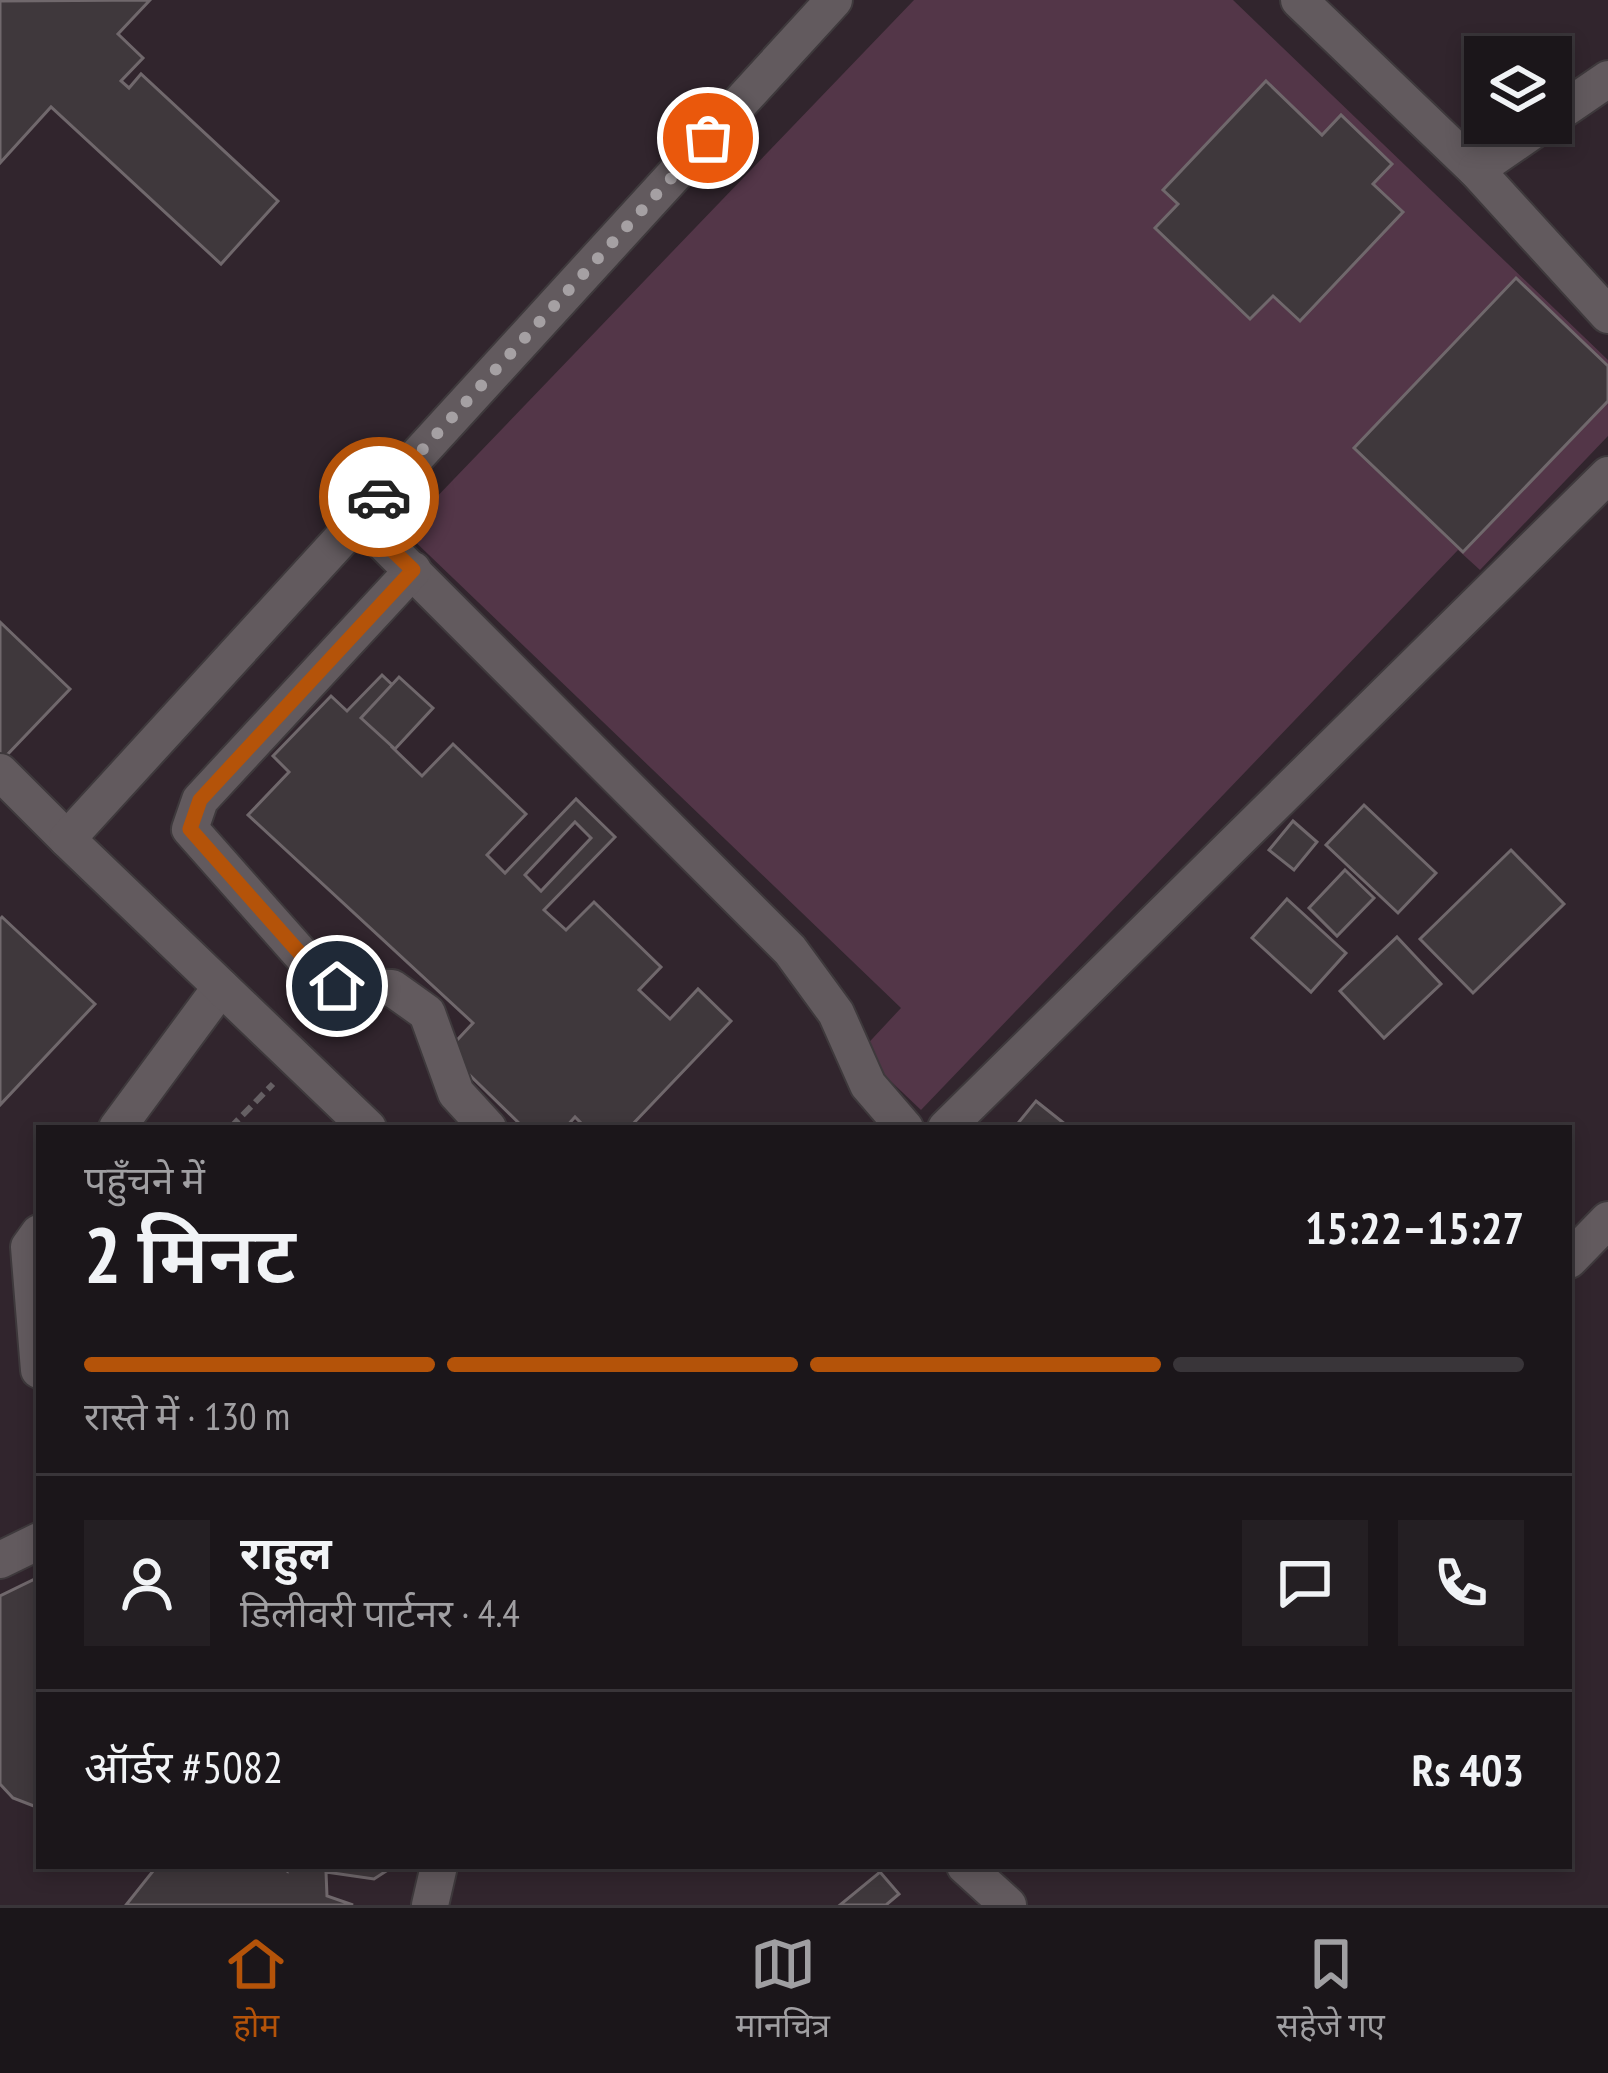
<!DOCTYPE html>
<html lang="hi">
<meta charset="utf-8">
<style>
:root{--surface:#1b161a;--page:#241f23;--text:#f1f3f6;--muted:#a09fa2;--line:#393539;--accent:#b45309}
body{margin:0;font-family:"PT Sans Narrow","Noto Sans Devanagari",sans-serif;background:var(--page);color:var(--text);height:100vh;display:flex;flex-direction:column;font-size:45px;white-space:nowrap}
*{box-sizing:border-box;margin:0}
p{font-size:39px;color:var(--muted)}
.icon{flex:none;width:66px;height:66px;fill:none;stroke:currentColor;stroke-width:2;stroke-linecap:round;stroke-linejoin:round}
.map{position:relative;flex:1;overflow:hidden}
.side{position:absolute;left:36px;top:1125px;width:1536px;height:744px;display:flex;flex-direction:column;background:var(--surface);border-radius:0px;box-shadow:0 6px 18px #0003,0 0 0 3px var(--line)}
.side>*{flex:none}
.controls{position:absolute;left:1464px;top:36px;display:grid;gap:24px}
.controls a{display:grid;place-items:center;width:108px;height:108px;border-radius:0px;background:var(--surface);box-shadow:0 6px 18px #0003,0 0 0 3px var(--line);font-size:60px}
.pin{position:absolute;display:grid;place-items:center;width:102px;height:102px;color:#fff;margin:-51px;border:6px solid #fff;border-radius:50%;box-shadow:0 3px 12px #0007}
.courier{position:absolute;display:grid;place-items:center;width:120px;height:120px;margin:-60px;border:9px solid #b45309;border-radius:50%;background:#fff;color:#222;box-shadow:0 3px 15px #0007}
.headline em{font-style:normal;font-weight:600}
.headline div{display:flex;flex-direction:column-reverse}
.headline{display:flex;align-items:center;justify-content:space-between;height:204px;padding:0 48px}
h1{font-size:78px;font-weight:600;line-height:90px}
.bar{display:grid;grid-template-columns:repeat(4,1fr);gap:18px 12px;align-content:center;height:144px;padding:0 48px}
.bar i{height:15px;border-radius:9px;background:var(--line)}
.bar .active{background:var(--accent)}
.bar p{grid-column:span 4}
.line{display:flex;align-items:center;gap:30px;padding:0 48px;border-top:3px solid var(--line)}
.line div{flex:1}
.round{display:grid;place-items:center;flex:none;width:126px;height:126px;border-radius:0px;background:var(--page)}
.tab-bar{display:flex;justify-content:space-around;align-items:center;height:168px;border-top:3px solid var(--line);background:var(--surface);font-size:33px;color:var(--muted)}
.tab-bar a{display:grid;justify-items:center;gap:6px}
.tab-bar .active{color:var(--accent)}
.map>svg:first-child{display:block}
.built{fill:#31252d;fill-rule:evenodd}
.green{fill:#533648}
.building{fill:#3f383c;stroke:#70686c;stroke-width:3;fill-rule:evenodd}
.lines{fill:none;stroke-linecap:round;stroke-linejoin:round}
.minor-casing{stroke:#3e393c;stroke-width:40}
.path{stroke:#666064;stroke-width:6;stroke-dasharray:12 6;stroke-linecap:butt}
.minor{stroke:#625a5e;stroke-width:36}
.done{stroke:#a5a0a3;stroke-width:12;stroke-dasharray:0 21.6}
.route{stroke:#b45309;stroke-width:15}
</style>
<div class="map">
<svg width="1608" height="1905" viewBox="0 0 1608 1905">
<rect width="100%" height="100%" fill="#241e22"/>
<!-- built -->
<path class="built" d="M0,0H1608V1905H0ZM1485,57H1551V123H1485ZM39,1128H1569V1866H39Z"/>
<!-- green -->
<path class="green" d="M914,0H1233L1608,360V436L1480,570L1458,550L921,1110L860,1052L901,1008L404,531Z"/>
<!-- building -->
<g class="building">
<path d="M150,0L118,34L143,58L121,81L129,88L141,74L278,201L221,264L51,107L0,163V1Z"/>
<path d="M1266,81L1322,135L1341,115L1392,164L1373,184L1403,212L1300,321L1273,296L1250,319L1155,228L1178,204L1163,190Z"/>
<path d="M1516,278L1608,366V401L1463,552L1354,448Z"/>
<path d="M0,622L70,689L4,758L0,754Z"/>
<path d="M382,675L423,714L392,747L422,776L453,744L526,814L487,855L505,873L576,799L615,837L544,910L566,930L594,902L661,967L639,990L670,1019L698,989L731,1021L629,1128H586L575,1117L565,1128H524L446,1052L473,1023L248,815L289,772L273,756L331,696L347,711ZM575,822L591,838L541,891L525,875Z"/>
<path d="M399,677L433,708L395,749L361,718Z"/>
<path d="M1364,805L1436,873L1398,913L1326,845Z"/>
<path d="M1293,821L1317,842L1294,870L1269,850Z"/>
<path d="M1511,850L1564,904L1473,993L1420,939Z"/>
<path d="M1345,870L1374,898L1337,936L1309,908Z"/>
<path d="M1287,899L1346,953L1311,992L1252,938Z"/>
<path d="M2,917L95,1004L0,1105V919Z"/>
<path d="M1397,937L1441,984L1384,1038L1340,991Z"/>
<path d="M1036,1101L1070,1128H1014Z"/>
<path d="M39,1577V1808L13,1798L0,1784V1596Z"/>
<path d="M157,1866H279L287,1871V1866H394L374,1879L326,1872L327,1896L353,1905H126Z"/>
<path d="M880,1872L899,1894L886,1905H840Z"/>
</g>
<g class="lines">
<!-- minor casing -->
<g class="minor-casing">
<g id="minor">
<path d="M1299,0L1476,170"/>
<path d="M1551,118L1608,79"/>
<path d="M1544,123L1476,170L1608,315"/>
<path d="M359,518L790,950L836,1013L868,1085L905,1128"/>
<path d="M413,570L200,800L190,829L313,968L337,986L392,988L427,1013L456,1093L488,1128"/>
<path d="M0,772L67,839"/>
<path d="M117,1128L221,987"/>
<path d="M368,1128L67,839L834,0"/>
<path d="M946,1128L1608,475"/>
<path d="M39,1233L29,1247L39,1370"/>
<path d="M1569,1260L1608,1220"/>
<path d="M0,1560L39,1541"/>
<path d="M965,1866L1008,1905"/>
<path d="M430,1905L439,1866"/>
</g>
</g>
<!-- path -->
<path class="path" d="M230,1128L273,1084"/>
<!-- minor -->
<use href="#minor" class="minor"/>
</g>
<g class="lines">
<!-- done -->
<path class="done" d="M379,497L708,138"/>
<!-- route -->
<path class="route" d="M337,986L313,968L190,829L200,800L413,570L359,518L379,497"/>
</g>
</svg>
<div class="controls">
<a><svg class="icon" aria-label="layers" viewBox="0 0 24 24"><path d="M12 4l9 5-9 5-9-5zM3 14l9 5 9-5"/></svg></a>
</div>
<div class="pin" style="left:708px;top:138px;background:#ea580c"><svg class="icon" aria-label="bag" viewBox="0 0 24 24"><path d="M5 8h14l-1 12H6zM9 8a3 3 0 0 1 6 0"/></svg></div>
<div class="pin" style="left:337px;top:986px;background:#1f2937"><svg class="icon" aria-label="home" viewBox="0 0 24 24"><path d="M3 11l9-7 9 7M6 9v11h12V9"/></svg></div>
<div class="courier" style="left:379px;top:497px"><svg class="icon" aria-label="car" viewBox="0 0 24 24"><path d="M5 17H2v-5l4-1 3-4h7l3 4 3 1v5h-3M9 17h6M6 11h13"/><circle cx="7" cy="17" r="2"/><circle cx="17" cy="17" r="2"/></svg></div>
<section class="side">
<div class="headline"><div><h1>2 मिनट</h1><p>पहुँचने में</p></div><em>15:22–15:27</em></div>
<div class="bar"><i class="active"></i><i class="active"></i><i class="active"></i><i></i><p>रास्ते में · 130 m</p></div>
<div class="line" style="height:216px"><a class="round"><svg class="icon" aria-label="person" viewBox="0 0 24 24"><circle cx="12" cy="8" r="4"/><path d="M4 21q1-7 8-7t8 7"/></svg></a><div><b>राहुल</b><p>डिलीवरी पार्टनर · 4.4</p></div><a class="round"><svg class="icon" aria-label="chat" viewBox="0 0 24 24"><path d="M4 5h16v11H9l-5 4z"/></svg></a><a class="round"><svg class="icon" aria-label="phone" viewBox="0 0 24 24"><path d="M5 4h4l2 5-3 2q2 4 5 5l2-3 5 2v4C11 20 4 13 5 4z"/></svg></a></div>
<div class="line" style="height:156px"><div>ऑर्डर #5082</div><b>Rs 403</b></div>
</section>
</div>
<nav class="tab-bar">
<a class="active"><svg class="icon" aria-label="home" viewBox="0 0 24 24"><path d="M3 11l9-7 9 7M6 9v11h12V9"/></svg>होम</a>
<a><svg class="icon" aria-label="map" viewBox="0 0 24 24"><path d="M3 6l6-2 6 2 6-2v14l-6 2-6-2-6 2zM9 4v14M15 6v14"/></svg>मानचित्र</a>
<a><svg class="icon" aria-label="saved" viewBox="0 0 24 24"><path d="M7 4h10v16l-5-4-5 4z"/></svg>सहेजे गए</a>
</nav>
